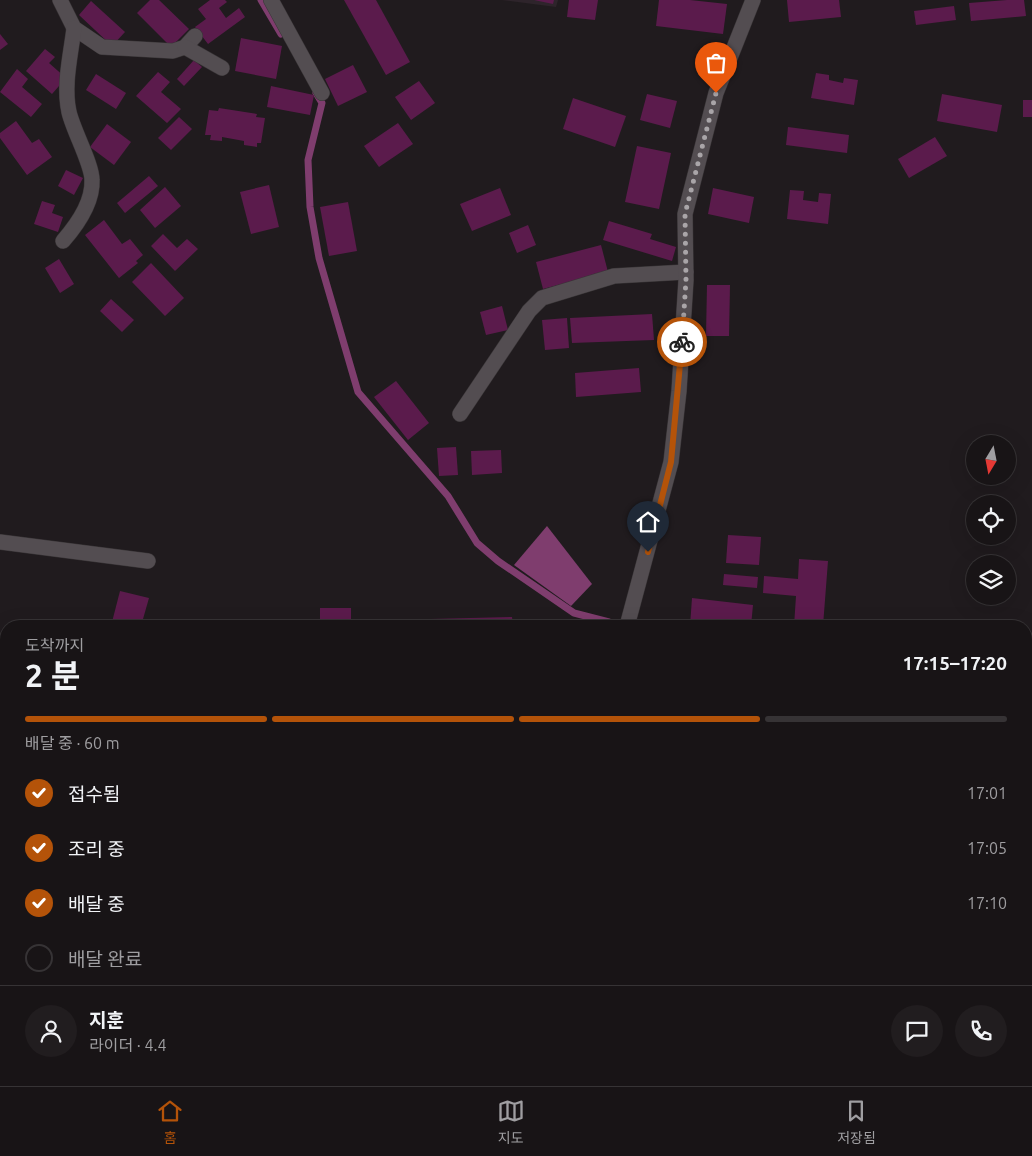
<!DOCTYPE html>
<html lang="ko">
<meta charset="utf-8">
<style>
:root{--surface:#181416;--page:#211d1f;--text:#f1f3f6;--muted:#9f9ea1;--line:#363335;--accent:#b45309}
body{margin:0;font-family:Ubuntu,"Noto Sans KR",sans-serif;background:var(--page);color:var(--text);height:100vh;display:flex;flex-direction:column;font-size:19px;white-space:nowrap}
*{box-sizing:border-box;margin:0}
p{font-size:16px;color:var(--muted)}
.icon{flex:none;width:28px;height:28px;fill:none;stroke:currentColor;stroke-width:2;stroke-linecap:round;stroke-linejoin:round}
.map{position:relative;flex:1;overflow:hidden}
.panel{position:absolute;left:0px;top:620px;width:1032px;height:466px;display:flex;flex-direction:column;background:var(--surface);border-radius:20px 20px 0 0;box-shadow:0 5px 20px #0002,0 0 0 1px var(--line)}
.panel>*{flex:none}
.needle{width:32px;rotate:190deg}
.buttons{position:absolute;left:966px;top:435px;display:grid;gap:10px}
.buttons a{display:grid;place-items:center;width:50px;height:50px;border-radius:50%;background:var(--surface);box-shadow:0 5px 20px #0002,0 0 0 1px var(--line);font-size:25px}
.pin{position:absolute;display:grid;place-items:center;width:42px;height:42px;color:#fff;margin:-51px -21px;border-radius:50% 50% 50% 0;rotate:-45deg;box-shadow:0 0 5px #0007}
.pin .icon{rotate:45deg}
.courier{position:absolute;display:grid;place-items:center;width:50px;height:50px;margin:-25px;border:4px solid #b45309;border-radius:50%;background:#fff;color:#222;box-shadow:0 1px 6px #0007}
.headline em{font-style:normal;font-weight:700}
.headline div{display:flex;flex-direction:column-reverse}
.headline{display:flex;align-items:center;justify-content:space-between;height:85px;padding:0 25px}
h1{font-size:32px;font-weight:700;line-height:38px}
.bar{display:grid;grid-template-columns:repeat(4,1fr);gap:8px 5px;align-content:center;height:60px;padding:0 25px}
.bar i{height:6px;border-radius:4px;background:var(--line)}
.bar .on{background:var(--accent)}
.bar p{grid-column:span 4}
.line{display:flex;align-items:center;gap:12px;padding:0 25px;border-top:1px solid var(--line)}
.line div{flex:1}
.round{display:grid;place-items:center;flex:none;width:52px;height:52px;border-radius:26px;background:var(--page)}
ol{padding:0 25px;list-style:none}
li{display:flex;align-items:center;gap:15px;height:55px}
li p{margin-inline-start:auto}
li .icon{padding:5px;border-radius:50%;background:var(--accent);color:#fff;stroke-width:4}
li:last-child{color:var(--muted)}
li i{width:28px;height:28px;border:2px solid var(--line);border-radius:50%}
.tabs{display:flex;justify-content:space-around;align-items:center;height:70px;border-top:1px solid var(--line);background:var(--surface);font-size:14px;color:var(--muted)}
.tabs a{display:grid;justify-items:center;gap:2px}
.tabs .on{color:var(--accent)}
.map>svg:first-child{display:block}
.built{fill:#2e242b}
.water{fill:#7f3d6e}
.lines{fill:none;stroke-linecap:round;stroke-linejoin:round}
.stream{stroke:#7f3d6e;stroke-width:7}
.building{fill:#5b1b4c}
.street-casing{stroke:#393537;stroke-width:16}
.street{stroke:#534d51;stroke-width:15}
.done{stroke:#a9a5a8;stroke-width:5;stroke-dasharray:0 9}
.route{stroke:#b45309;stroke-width:6}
</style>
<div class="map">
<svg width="1032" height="1086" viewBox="0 0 1032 1086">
<rect width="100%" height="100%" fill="#201b1e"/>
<!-- built -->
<path class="built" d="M502,0H558L556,7Z"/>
<!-- water -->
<path class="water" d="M547,526L592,584L571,606L514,565Z"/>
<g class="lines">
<!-- stream -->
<g class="stream">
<path d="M261,0L281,34"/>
<path d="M316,93L322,103L308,160L310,207L319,258L358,392L448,496L477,543L498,561L574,613L609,622"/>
</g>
</g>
<!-- building -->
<g class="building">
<path d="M150,0H159L189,29L171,47L137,13Z"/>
<path d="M210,0H225L227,2L219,8L226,18L239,8L245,17L208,44L195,27L206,19L198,9Z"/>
<path d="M344,0H376L410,62L386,75Z"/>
<path d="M534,0H554L553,4Z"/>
<path d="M569,0H598L595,20L567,17Z"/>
<path d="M659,0H690L727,4L723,34L656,26Z"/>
<path d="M787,0H839L841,17L789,22Z"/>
<path d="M1007,0H1024L1026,16L971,21L969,3Z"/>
<path d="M91,1L125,32L112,46L79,15Z"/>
<path d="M954,6L956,20L916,25L914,11Z"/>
<path d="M0,34L8,44L0,50Z"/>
<path d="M241,38L282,46L276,79L235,71Z"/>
<path d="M45,49L55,57L49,63L66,78L52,94L26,71Z"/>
<path d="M194,60L202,67L184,86L177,79Z"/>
<path d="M353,65L367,92L338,106L325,79Z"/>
<path d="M17,69L28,79L22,87L42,104L31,117L0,92Z"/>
<path d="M158,72L170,82L161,92L181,109L167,123L136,96Z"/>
<path d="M816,73L829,75V80L843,83L844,78L858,80L854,105L811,98Z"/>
<path d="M96,74L126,93L116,109L86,90Z"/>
<path d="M419,81L435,103L411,120L395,97Z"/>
<path d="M271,86L314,95L310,115L267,107Z"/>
<path d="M647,94L677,101L670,128L640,120Z"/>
<path d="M942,94L1002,105L997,132L937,121Z"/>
<path d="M573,98L626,116L615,147L563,129Z"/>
<rect x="1023" y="100" width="9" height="17"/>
<path d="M219,108L257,114L256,117L265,118L261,143H257V147L244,145V141L222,137V141L210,140L211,135H205L209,110L218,111Z"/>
<path d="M179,117L192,129L171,150L158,138Z"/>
<path d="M16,121L32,143L39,139L52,157L27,175L0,138V133Z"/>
<path d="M398,123L413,144L379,167L364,146Z"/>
<path d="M107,124L131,142L114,165L90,147Z"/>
<path d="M788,127L849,135L847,153L786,145Z"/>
<path d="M935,137L947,156L909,178L898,159Z"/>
<path d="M637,146L671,153L659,209L625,202Z"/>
<path d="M66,170L83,178L74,195L58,186Z"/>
<path d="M149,176L158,186L125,213L117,203Z"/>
<path d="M269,185L279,227L251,234L240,192Z"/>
<path d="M165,187L181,206L155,228L140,210Z"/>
<path d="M500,188L511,215L472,231L460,204Z"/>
<path d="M713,188L754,197L749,223L708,214Z"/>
<path d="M790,190L804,191L803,200L818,202L819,193L831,194L828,224L787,219Z"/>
<path d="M42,201L55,205L52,213L63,217L58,232L34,224Z"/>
<path d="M348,202L357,251L329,256L320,207Z"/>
<path d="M104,220L122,244L130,239L143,255L136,261L138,263L119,278L85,235Z"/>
<path d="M609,221L652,234L650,239L676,247L672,261L603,240Z"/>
<path d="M528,225L536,245L517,253L509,233Z"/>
<path d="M163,234L177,248L187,239L198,249L175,271L151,246Z"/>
<path d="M601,245L608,272L543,289L536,262Z"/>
<path d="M59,259L74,284L60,293L45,268Z"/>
<path d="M151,263L184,298L165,316L132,282Z"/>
<path d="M707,285H730L729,336H706Z"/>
<path d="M111,299L134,320L122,332L100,311Z"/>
<path d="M502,306L508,330L486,335L480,312Z"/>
<path d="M652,314L654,340L572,343L570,318Z"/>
<path d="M567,318L569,348L545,350L542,320Z"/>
<path d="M639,368L641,392L576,397L575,373Z"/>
<path d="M396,381L429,423L408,440L374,397Z"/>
<path d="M456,447L458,475L439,476L437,448Z"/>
<path d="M501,450L502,473L472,475L471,451Z"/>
<path d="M728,535L761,537L759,565L726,563Z"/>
<path d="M799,559L828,561L823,626H794L796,596L763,593L764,576L798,579Z"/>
<path d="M724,574L758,577L757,588L723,585Z"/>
<path d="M120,591L149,598L141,626H111Z"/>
<path d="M692,598L753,605L751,626H690Z"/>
<rect x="320" y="608" width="31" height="18"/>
<path d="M512,617L513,626H430V619Z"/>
<path d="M5,762H6V787L0,786V768L4,769Z"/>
<path d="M0,811L6,813V827L0,826Z"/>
<path d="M1032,1006V1024L1026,1025V1007Z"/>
<path d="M0,1013L6,1015V1041L0,1040Z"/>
<path d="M316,1080H351L352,1086H318Z"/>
<path d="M408,1080L548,1083V1086H408Z"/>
<path d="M612,1080H634L633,1086L611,1082Z"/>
<path d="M681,1080L711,1084V1080H724L723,1086H680Z"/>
<path d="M895,1080H929L927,1086H900L893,1083Z"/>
</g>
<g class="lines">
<!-- street casing -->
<g class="street-casing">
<g id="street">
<path d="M60,0L74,28L102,47L173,51L185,47L195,36"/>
<path d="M271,0L322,93"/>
<path d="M185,47L222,68"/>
<path d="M63,241C77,225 93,203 92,180C92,164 73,130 69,112C63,85 71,54 74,28"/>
<path d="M460,414L529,311L542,298L614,276L686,272"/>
<path d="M0,542L148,561"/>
<path d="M627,626L671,462L679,391L686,280L685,214L716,93L753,0"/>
<path d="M0,796L6,798"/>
<path d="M0,869L6,854"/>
<path d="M853,1080L867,1086"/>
</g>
</g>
<!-- street -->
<use href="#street" class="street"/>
</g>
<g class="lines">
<!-- done -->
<path class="done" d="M682,342L686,280L685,214L716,93"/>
<!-- route -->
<path class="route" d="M648,552L671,462L682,342"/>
</g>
</svg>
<div class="buttons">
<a><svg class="needle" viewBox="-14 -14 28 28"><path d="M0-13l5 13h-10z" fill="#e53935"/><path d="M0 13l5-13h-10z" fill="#9f9ea1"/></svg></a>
<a><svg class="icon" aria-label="locate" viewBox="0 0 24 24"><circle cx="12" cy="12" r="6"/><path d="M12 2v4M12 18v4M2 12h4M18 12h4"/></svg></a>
<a><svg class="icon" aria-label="layers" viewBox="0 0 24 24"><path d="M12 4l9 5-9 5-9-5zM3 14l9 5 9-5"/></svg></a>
</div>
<div class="pin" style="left:716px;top:93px;background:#ea580c"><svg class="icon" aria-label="bag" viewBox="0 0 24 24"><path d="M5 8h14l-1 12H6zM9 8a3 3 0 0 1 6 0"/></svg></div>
<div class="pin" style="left:648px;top:552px;background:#1f2937"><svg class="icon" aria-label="home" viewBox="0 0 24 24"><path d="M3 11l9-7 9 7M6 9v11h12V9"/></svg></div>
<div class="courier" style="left:682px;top:342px"><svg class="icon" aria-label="bike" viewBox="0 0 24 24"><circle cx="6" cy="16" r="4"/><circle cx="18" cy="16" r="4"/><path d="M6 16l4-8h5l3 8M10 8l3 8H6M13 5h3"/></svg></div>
<section class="panel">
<div class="headline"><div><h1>2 분</h1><p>도착까지</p></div><em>17:15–17:20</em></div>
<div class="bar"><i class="on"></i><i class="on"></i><i class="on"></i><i></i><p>배달 중 · 60 m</p></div>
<ol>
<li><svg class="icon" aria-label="check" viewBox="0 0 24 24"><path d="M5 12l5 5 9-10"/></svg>접수됨<p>17:01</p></li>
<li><svg class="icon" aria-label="check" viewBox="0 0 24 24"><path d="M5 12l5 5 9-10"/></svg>조리 중<p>17:05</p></li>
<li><svg class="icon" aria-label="check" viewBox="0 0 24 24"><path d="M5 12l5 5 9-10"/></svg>배달 중<p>17:10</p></li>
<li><i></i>배달 완료</li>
</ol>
<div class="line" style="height:90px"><a class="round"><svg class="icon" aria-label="person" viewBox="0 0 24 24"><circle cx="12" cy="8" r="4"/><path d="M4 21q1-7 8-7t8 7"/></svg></a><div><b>지훈</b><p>라이더 · 4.4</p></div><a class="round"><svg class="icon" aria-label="chat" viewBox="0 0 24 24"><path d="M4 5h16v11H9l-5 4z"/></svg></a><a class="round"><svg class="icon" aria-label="phone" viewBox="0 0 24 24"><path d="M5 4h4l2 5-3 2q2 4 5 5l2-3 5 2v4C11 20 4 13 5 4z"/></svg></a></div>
</section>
</div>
<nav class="tabs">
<a class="on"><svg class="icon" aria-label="home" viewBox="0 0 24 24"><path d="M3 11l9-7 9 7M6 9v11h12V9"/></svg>홈</a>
<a><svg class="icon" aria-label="map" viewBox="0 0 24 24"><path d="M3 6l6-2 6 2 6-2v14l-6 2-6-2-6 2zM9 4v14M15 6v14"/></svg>지도</a>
<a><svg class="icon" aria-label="saved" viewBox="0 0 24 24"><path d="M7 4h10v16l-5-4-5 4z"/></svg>저장됨</a>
</nav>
